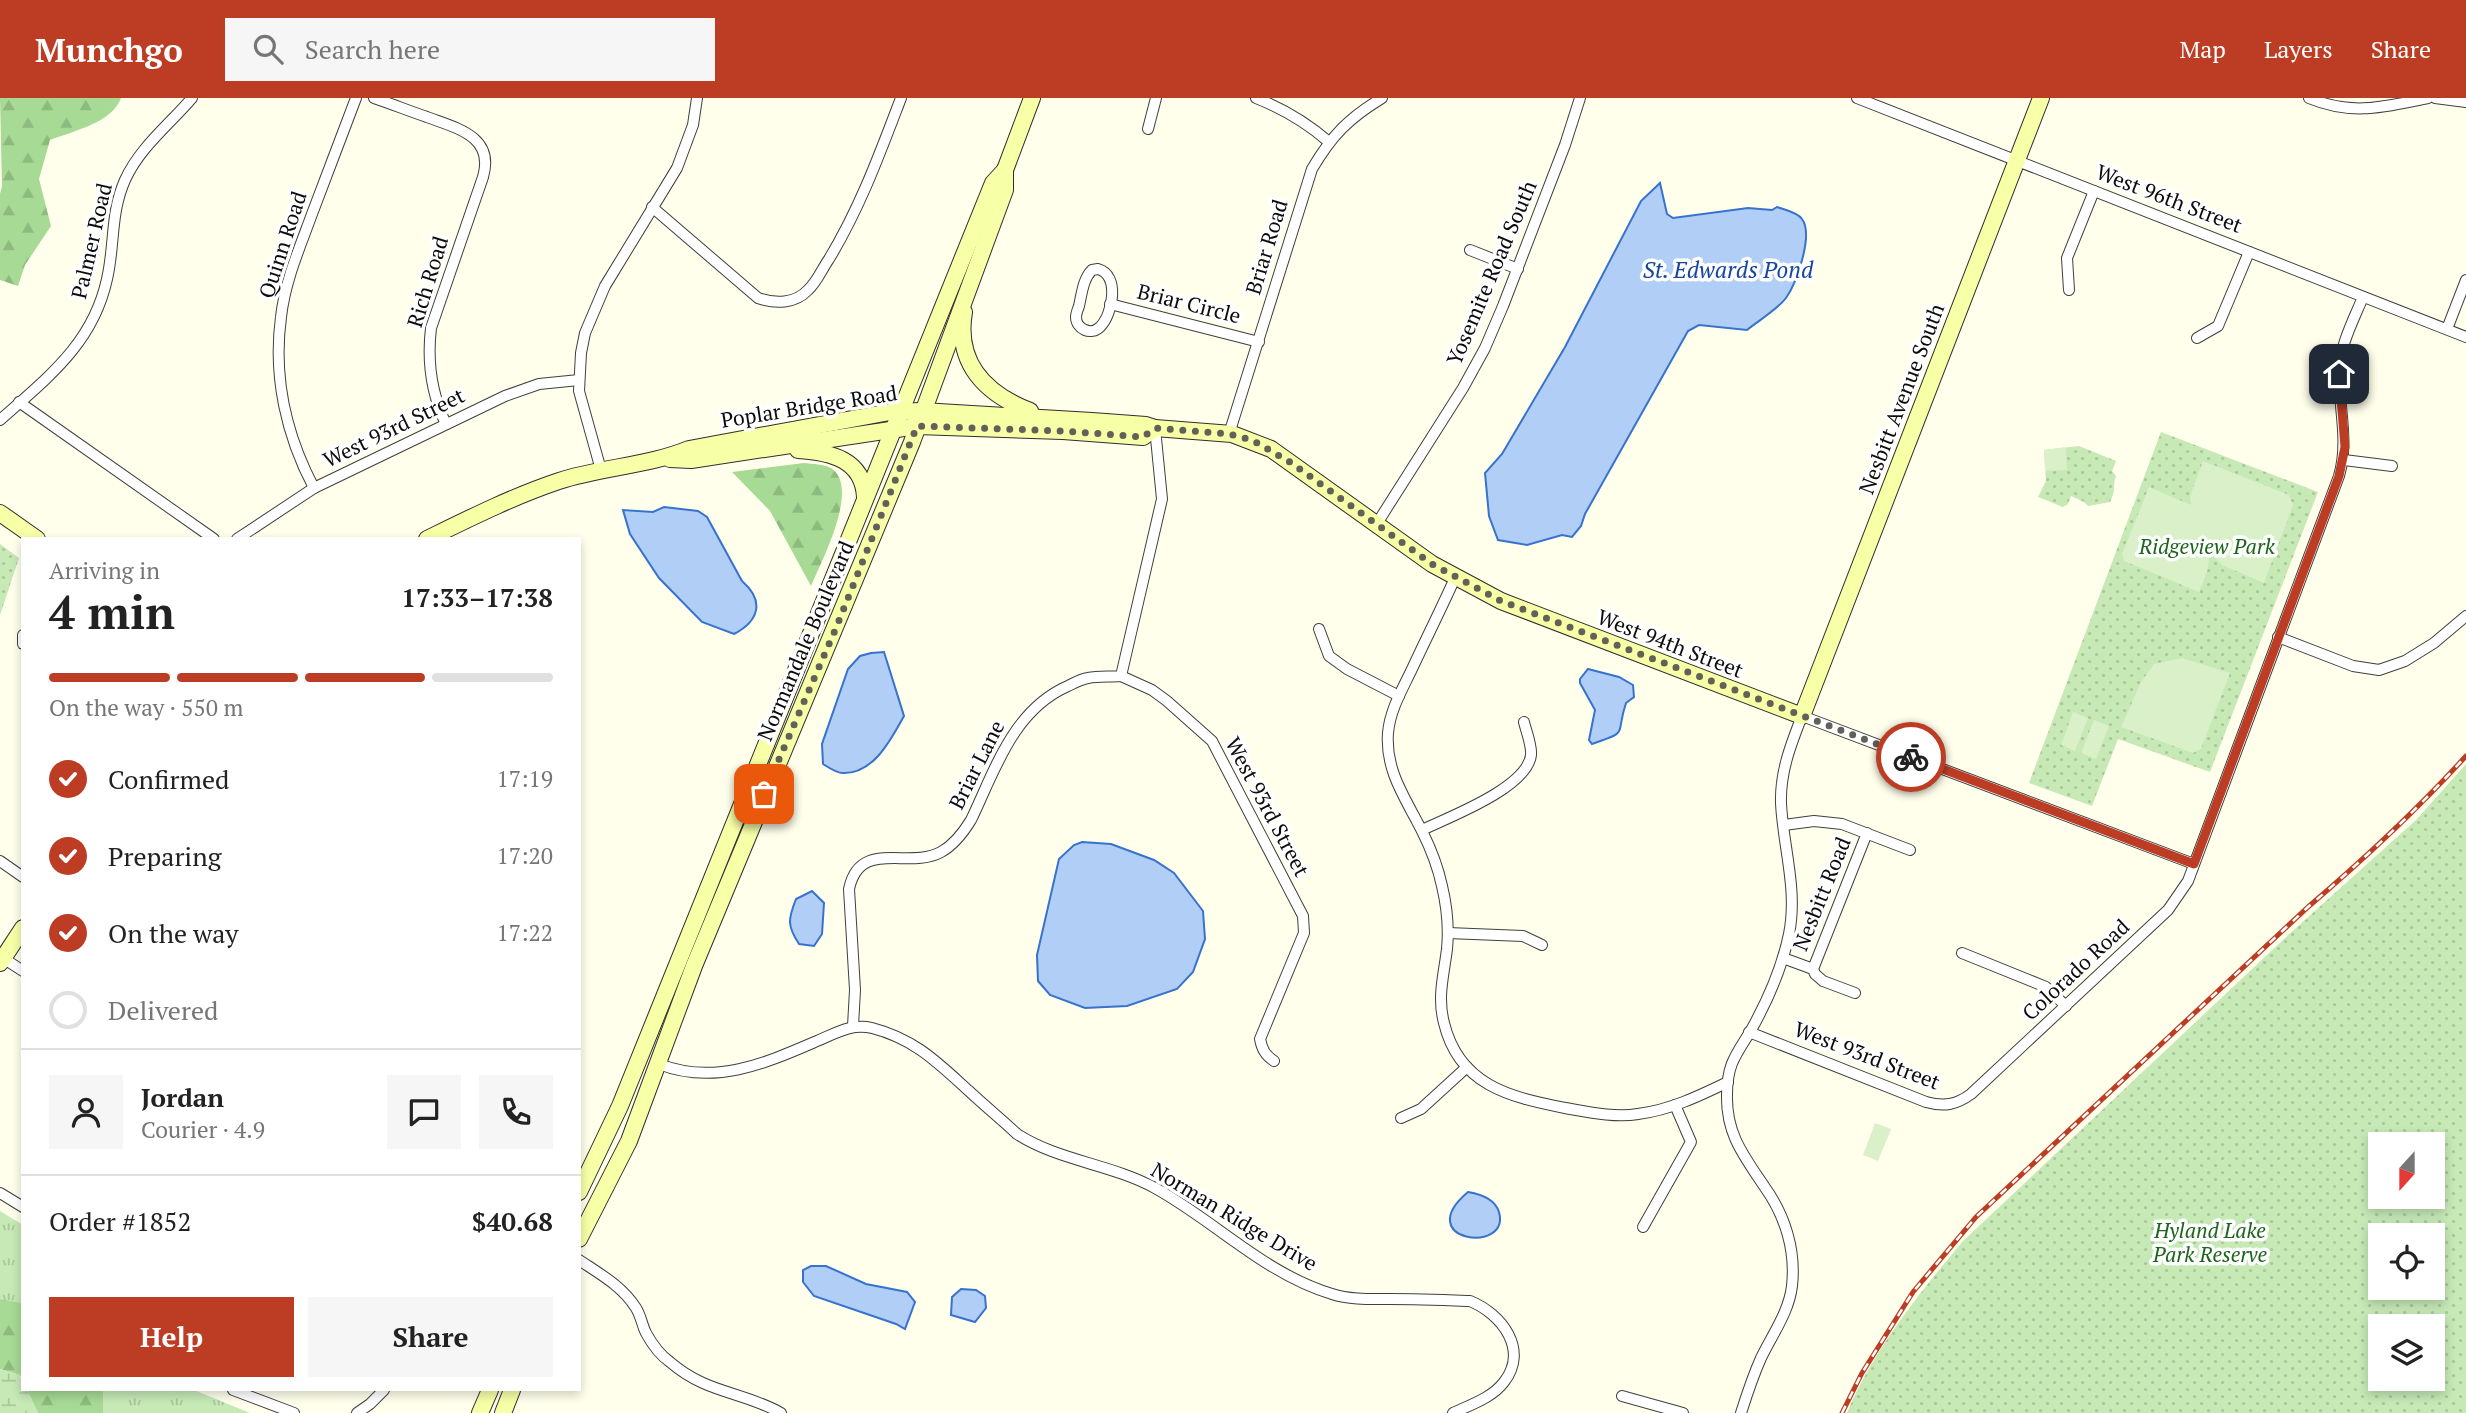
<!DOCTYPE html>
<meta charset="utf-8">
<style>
:root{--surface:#fff;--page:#f6f6f6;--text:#222;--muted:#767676;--line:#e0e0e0;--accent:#bc3d24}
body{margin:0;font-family:"PT Serif",serif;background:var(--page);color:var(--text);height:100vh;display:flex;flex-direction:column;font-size:26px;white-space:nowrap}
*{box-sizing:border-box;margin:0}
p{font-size:23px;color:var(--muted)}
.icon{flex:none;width:38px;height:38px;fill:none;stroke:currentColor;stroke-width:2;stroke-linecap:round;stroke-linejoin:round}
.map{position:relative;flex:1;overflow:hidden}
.side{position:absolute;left:21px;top:439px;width:560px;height:854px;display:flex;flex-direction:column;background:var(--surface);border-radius:0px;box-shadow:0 4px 10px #0003}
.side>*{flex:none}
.needle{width:46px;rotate:201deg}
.fabs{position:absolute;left:2368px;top:1034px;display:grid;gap:14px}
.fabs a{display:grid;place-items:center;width:77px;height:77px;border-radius:0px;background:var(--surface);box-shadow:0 4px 10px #0003;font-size:35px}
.pin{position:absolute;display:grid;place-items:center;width:60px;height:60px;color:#fff;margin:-30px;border-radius:14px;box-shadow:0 4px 10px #0006}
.courier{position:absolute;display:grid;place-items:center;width:70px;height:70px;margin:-35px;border:5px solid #bc3d24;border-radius:50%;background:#fff;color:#222;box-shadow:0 2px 9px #0007}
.overview em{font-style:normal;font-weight:800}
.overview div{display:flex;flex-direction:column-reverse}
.overview{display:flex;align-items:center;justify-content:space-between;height:119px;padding:0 28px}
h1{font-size:46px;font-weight:800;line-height:52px}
.bar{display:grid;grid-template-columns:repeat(4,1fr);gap:10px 7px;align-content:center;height:84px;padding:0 28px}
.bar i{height:9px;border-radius:5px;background:var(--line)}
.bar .current{background:var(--accent)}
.bar p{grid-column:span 4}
.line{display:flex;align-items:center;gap:18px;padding:0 28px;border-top:2px solid var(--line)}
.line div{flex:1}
.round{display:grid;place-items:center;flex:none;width:74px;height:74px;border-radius:0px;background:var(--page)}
ol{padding:0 28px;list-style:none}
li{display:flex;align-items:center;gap:21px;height:77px}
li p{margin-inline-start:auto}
li .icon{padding:7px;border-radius:50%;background:var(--accent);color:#fff;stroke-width:4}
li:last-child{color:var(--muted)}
li i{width:38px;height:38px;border:4px solid var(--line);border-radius:50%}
.primary-button{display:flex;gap:14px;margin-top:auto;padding:14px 28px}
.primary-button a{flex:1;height:80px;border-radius:0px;background:var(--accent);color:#fff;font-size:28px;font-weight:800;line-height:80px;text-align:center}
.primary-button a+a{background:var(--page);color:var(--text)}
header{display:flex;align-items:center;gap:42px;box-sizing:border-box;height:98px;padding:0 35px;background:var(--accent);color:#fff}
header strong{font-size:33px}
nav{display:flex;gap:38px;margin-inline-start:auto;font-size:24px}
.search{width:490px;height:63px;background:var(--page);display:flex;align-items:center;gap:18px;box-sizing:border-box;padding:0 24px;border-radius:0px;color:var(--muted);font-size:26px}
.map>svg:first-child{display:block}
.grass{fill:url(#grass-tufts)}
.forest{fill:url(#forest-firs)}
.wetland{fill:url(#wetland-marsh)}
.park{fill:url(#park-dots);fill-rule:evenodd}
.pitch{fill:#daf0c8}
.water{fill:#b0cef6;stroke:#3772cd;stroke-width:2}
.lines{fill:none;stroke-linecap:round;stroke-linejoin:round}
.street-casing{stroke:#3f3f3f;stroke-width:12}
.secondary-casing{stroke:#2e2e2e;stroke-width:18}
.street{stroke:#fff;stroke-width:10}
.secondary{stroke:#f7ffa7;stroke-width:16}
.rail-casing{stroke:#bc3d24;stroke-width:5}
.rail{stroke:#fff;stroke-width:2.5;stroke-dasharray:8;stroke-linecap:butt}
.done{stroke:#61615a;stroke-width:7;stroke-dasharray:0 12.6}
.route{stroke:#bc3d24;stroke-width:9}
.labels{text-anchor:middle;stroke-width:7;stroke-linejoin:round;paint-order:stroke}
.street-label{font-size:21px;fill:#0c0c0c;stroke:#fff}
.park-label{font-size:21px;font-style:italic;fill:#1d641d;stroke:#fff}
.water-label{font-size:23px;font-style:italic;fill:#16469e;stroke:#fff}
</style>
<header>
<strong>Munchgo</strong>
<div class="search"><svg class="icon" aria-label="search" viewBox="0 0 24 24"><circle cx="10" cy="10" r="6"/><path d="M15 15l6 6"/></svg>Search here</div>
<nav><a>Map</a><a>Layers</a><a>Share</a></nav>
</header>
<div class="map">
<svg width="2466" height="1315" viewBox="0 0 2466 1315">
<defs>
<pattern id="grass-tufts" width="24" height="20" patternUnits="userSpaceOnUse" patternTransform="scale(1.75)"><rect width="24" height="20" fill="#c6e9b6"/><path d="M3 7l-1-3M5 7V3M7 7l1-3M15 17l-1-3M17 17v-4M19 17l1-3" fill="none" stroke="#a9c79b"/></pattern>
<pattern id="forest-firs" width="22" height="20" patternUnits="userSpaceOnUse" patternTransform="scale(1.75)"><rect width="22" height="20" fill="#a6da95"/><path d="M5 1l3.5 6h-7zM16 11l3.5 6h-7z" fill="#8eba7f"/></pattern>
<pattern id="wetland-marsh" width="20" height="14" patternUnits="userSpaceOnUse" patternTransform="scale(1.75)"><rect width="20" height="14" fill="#c6e9b6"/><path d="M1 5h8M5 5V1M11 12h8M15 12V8" fill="none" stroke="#a9c79b"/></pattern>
<pattern id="park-dots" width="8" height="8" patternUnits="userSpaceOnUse" patternTransform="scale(1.75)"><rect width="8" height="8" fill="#c6e9b6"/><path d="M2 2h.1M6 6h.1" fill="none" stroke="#a9c79b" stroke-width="1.8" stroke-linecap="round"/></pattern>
</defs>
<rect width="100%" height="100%" fill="#ffffec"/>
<!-- grass -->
<g class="grass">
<path d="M0,1113L23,1127V1205L0,1201Z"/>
<path d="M103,1292H194L250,1315H103Z"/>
</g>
<!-- forest -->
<g class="forest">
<path d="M0,0H121C112,25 73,33 50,42L39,81L51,128L25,167L18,188L0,182V96L2,88Z"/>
<path d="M804,365C812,366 824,366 831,370C861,389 821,464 811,488L770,413L732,374Z"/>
<path d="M0,1201L23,1205V1282L20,1277L0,1271Z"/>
<path d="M27,1292H103V1315H38Z"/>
</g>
<!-- wetland -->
<path class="wetland" d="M0,1271L20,1277L23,1292H27L38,1315H0Z"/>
<!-- park -->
<g class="park">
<path d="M2161,334L2318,394L2210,674L2118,641L2092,708L2029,685Z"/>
<path d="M2079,348L2116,363L2112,373L2116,378C2112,389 2117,390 2110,404L2088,408L2084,404L2071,398L2068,406L2063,409L2038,399L2046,383L2044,352Z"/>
<path d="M0,446L19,460L0,517Z"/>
<path d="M2466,666V1315H1847C1873,1252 1919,1196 1962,1144L2285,840L2416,722ZM2432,1046V1099H2380V1046ZM2380,1138H2432V1190H2380ZM2380,1228H2432V1281H2380Z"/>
</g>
<!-- pitch -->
<g class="pitch">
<path d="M2066,349L2067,372L2045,373L2044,352Z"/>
<path d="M2203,363L2289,397L2293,407L2264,485L2222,467L2210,454L2207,474L2199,494L2124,463L2122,456L2149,389L2191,407L2190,398Z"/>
<path d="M2182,560L2230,575L2201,651L2193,655L2121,629L2141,584L2154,566Z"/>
<path d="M2073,614L2088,620L2075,653L2061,647Z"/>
<path d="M2094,622L2109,628L2096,661L2081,655Z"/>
<path d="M1875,1025L1891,1031L1878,1063L1863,1057Z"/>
</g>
<!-- water -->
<g class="water">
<path d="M1660,85L1667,116L1673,120L1748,110L1772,112L1777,109C1785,112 1797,114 1802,121C1814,137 1796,186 1786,200C1777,212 1759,222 1747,232L1699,227L1688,233L1585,416L1581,428L1572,439L1562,437L1527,447L1498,442L1489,418L1485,375L1502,356L1565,249L1641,103Z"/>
<path d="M664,409L698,413L707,419L742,483C765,503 759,523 734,536L702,524L659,480L630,436L623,412L653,414Z"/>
<path d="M884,554L904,618C891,641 874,676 843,675C836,675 828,669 823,666L822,646L848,571L860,558L871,555Z"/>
<path d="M1588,571L1619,579L1633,587L1634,599L1626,605C1615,638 1630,633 1592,646L1589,642L1595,612L1580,585V581Z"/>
<path d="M1082,744L1111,746L1154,762L1174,775L1203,813L1205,841L1193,874L1177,891L1127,908L1085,910L1050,897L1038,883L1037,857L1059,761L1074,747Z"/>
<path d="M812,793L824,805L822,836L814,848L799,846C787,828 788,821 796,801Z"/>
<path d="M1468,1094C1480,1096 1495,1101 1499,1114C1511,1157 1410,1143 1468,1094Z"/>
<path d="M811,1168H826L866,1186L907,1194L915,1204L905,1231L896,1226L814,1198L803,1184V1172Z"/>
<path d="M961,1191L976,1192L985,1198L986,1210L975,1224L951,1217L952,1199Z"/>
</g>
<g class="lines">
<!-- street casing -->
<g class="street-casing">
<g id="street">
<path d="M374,0C392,6 409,13 427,19C456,30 495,38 483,79L431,230C427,264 431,295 446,326"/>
<path d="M1256,0C1284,11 1306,24 1329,44"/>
<path d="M1857,0L2466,239"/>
<path d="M2309,0C2353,18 2383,9 2428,0"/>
<path d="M2435,0L2466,4"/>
<path d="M1148,31L1156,0"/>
<path d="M652,109L758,200C775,206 795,206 808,192C817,184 822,171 829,161C860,110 880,55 901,0"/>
<path d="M1470,152L1518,171"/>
<path d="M1098,171C1120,177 1113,216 1100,229C1091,238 1076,231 1076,219C1076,215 1078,211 1079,208C1082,195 1083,181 1092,172Z"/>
<path d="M2069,192L2067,160L2094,93"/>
<path d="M1110,206L1259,244"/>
<path d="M2447,231L2466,182"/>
<path d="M2197,240L2218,228L2249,154"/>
<path d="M19,304L214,441"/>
<path d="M0,322C47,280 93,246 107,181C115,147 110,116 125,82C140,49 169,27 192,0"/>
<path d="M1229,336L1312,71C1332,37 1349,20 1382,0"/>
<path d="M2344,362L2392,368"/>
<path d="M601,372L579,293L581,255L585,235L605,188L677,70L693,27L697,0"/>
<path d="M314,390C286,337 273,278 281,219C285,183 300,149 312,116C327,77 341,39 356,0"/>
<path d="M1376,427L1463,290L1485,250L1503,208L1565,47L1580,0"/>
<path d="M237,441L314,390L505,298L539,286L579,282"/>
<path d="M1455,480C1441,511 1426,541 1412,571C1402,592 1390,612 1388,635C1385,673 1406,701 1422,733C1431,751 1438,769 1442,788C1447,809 1449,830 1447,851C1444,876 1437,899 1444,925C1459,987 1509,999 1565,1010C1588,1014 1615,1020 1638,1016C1670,1012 1699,998 1728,984"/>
<path d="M1319,531L1329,558L1347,571L1399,598"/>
<path d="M23,537V546"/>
<path d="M2278,539L2353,568L2379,572L2405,563L2434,545L2466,518"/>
<path d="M1121,578L1152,592L1167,603L1212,643L1303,818L1304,835L1260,941C1262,951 1265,957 1274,963"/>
<path d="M1784,727L1814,723L1842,726L1910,752"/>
<path d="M1422,732C1449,719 1527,690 1531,657C1532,647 1526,633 1524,624"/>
<path d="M0,763L23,779"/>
<path d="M1448,835L1523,838L1542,847"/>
<path d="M1962,855L2046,889L2066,908"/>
<path d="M3,860L23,873"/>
<path d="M1783,860L1813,871L1815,876L1823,883L1855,895"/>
<path d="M1813,871L1867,735"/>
<path d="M853,928L855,892L849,791C860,740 908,772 941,754C954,747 963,735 971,722C995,672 1013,612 1068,588C1074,585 1081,581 1088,580C1098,578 1110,579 1121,578L1162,401L1155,330"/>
<path d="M1749,934L1926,1004C1944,1009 1956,1007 1971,996L2168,812L2188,783L2339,378C2349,343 2339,311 2339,276C2339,249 2353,223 2363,199"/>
<path d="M659,966C715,988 766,965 817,943C836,935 852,925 872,930C915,941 938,965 969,993C985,1008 1001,1021 1017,1036C1059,1063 1111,1066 1155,1090C1215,1123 1265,1176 1332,1196C1350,1202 1372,1201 1390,1201C1417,1201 1443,1202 1470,1203C1502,1216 1529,1252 1504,1284C1492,1300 1470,1307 1453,1315"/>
<path d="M1401,1020L1421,1011L1467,969"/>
<path d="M0,1095L23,1109"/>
<path d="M1643,1129L1691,1044L1675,1007"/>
<path d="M579,1162C600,1176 622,1188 636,1210C641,1218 642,1227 646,1235C652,1246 660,1257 670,1264C707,1296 742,1293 781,1315"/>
<path d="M233,1292L294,1315"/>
<path d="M1622,1298L1683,1315"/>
<path d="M357,1315L370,1306L384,1292"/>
<path d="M1741,1315C1747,1296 1753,1278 1761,1260C1772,1237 1789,1214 1792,1188C1796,1152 1785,1117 1764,1088C1744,1058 1726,1036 1727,997C1727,967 1735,958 1750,934C1767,904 1782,870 1789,836C1798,791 1783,749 1781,705C1780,674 1791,646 1802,618L2194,766"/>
</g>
</g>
<!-- secondary casing -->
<g class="secondary-casing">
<g id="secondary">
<path d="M964,214C955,266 986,296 1030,313"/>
<path d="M798,352C830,354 863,361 865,399"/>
<path d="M670,361L691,362L917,328L1063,333L1143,339L1155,330"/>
<path d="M0,415L37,441"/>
<path d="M427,441C470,420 514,398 559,383C602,369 648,368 689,351L890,314L922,313L1092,323L1146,327L1155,330L1232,336L1271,351L1432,466L1501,503L1802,618L2041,0"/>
<path d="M0,865L23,830"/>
<path d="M579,1094L620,1008L993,85L1005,72"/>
<path d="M579,1141L629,1043L694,868L912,344L1005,92V72L1032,0"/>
<path d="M480,1315L490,1292"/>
<path d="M503,1315L512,1292"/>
</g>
</g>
<!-- street -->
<use href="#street" class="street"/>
<!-- secondary -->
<use href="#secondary" class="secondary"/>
<!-- rail casing -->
<g class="rail-casing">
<path id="rail" d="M1842,1315L1862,1275L1913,1194L1976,1119L2308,809C2363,762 2417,712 2466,658"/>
</g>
<!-- rail -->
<use href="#rail" class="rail"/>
</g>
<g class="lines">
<!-- done -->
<path class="done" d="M764,696L836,530L917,328L1063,333L1143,339L1155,330L1229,336L1252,342L1290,364L1432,466L1501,503L1911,659"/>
<!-- route -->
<path class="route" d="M1911,659L2194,766L2339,378L2345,349L2339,276"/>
</g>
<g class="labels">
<!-- street labels -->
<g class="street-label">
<text transform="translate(2169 101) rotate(21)" y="7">West 96th Street</text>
<text transform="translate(92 143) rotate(-77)" y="7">Palmer Road</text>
<text transform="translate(283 147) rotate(-72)" y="7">Quinn Road</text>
<text transform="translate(1267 149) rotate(-73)" y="7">Briar Road</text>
<text transform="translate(1492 175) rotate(-67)" y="7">Yosemite Road South</text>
<text transform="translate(428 184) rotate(-73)" y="7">Rich Road</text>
<text transform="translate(1189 206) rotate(14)" y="7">Briar Circle</text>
<text transform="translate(1902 301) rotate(-69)" y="7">Nesbitt Avenue South</text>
<text transform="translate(809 309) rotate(-9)" y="7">Poplar Bridge Road</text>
<text transform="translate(394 330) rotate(-26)" y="7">West 93rd Street</text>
<text transform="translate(806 543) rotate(-67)" y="7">Normandale Boulevard</text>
<text transform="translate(1670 546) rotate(21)" y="7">West 94th Street</text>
<text transform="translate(977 667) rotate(-63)" y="7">Briar Lane</text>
<text transform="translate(1267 709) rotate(62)" y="7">West 93rd Street</text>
<text transform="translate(1822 796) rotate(-68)" y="7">Nesbitt Road</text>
<text transform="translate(2076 872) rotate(-43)" y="7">Colorado Road</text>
<text transform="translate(1867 958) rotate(21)" y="7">West 93rd Street</text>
<text transform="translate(1234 1119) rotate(31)" y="7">Norman Ridge Drive</text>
</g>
<!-- park labels -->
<g class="park-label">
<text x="2207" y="456">Ridgeview Park</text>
<text x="2210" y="1140">Hyland Lake<tspan x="2210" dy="24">Park Reserve</tspan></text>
</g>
<!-- water labels -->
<g class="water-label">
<text x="1728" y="180">St. Edwards Pond</text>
</g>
</g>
</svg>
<div class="fabs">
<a><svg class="needle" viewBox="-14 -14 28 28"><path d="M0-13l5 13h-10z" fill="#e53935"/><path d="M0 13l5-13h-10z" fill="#767676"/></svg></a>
<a><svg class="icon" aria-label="locate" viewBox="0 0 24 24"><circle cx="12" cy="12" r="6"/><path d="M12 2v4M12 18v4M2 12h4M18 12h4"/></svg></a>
<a><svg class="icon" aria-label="layers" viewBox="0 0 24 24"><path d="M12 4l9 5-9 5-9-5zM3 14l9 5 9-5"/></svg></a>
</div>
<div class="pin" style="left:764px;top:696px;background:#ea580c"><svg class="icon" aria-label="bag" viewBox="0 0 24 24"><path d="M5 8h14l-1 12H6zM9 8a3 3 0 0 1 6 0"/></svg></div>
<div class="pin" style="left:2339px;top:276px;background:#1f2937"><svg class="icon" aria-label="home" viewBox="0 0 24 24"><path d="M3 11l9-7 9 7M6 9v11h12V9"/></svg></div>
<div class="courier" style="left:1911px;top:659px"><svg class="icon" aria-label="bike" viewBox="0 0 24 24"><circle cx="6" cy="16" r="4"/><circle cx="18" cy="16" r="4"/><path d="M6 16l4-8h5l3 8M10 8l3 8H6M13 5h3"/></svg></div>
<section class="side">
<div class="overview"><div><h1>4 min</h1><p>Arriving in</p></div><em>17:33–17:38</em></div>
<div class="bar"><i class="current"></i><i class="current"></i><i class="current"></i><i></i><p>On the way · 550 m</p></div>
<ol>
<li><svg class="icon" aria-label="check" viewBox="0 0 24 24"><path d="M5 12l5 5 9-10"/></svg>Confirmed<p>17:19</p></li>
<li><svg class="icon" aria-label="check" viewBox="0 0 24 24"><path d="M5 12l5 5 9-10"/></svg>Preparing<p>17:20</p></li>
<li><svg class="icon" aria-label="check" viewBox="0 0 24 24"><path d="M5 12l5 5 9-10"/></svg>On the way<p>17:22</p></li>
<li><i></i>Delivered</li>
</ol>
<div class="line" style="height:126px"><a class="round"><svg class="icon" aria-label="person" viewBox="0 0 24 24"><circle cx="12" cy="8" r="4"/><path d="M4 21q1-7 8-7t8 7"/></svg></a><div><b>Jordan</b><p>Courier · 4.9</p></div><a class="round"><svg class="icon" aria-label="chat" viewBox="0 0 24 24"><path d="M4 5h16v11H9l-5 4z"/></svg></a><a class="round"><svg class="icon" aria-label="phone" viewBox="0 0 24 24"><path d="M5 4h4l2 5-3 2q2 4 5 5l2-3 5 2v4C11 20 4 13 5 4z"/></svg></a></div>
<div class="line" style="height:91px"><div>Order #1852</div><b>$40.68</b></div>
<div class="primary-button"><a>Help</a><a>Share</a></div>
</section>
</div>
